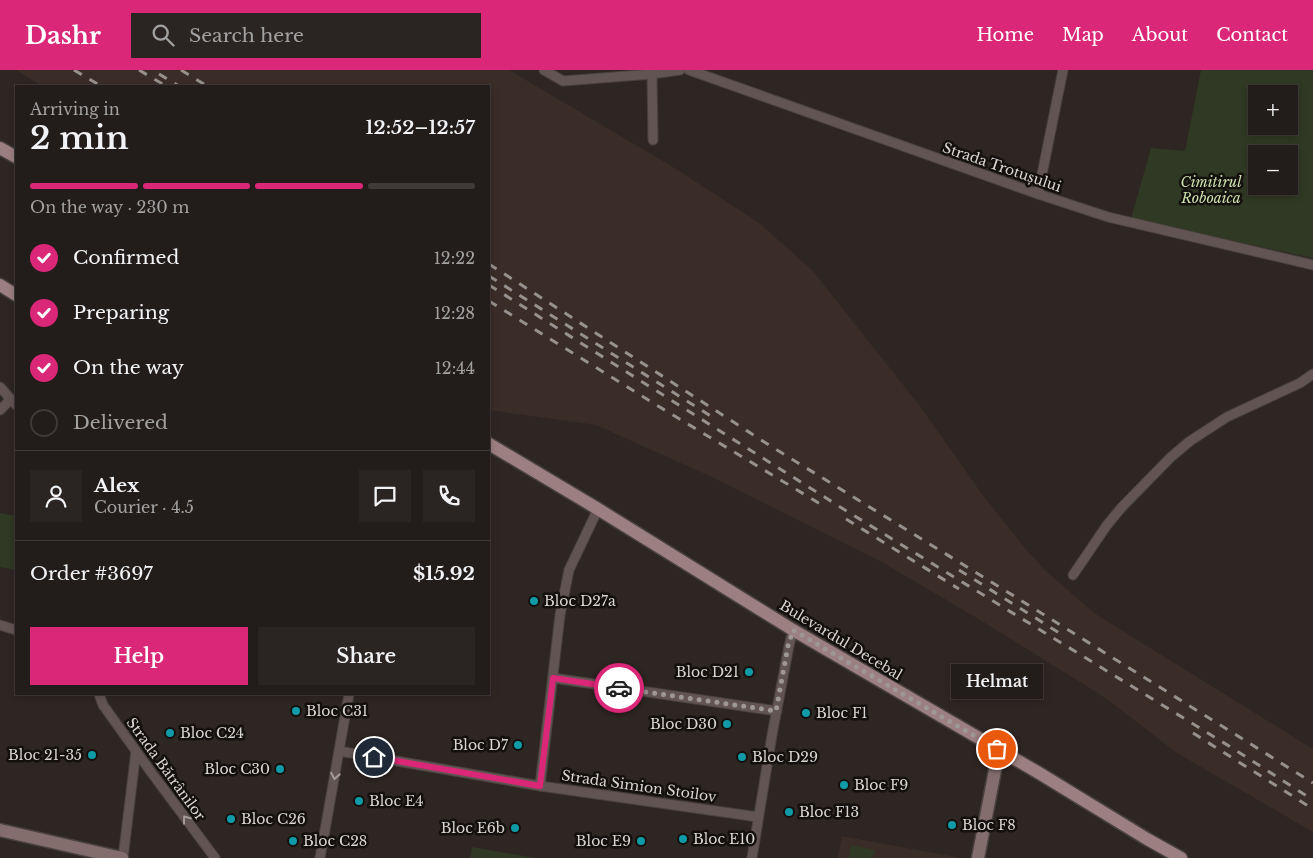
<!DOCTYPE html>
<meta charset="utf-8">
<style>
:root{--surface:#221c1a;--page:#2a2523;--text:#f1f3f6;--muted:#a2a1a2;--line:#3f3a39;--accent:#db2777}
body{margin:0;font-family:"Libre Baskerville",serif;background:var(--page);color:var(--text);height:100vh;display:flex;flex-direction:column;font-size:19px;white-space:nowrap}
*{box-sizing:border-box;margin:0}
p{font-size:16px;color:var(--muted)}
.icon{flex:none;width:28px;height:28px;fill:none;stroke:currentColor;stroke-width:2;stroke-linecap:round;stroke-linejoin:round}
.map{position:relative;flex:1;overflow:hidden}
.side{position:absolute;left:15px;top:15px;width:475px;height:610px;display:flex;flex-direction:column;background:var(--surface);border-radius:0px;box-shadow:0 2px 8px #0003,0 0 0 1px var(--line)}
.side>*{flex:none}
.buttons{position:absolute;left:1248px;top:15px;display:grid;gap:10px}
.buttons a{display:grid;place-items:center;width:50px;height:50px;border-radius:0px;background:var(--surface);box-shadow:0 2px 8px #0003,0 0 0 1px var(--line);font-size:25px}
.pin{position:absolute;display:grid;place-items:center;width:42px;height:42px;color:#fff;margin:-21px;border:2px solid #fff;border-radius:50%;box-shadow:0 1px 5px #0007}
.courier{position:absolute;display:grid;place-items:center;width:50px;height:50px;margin:-25px;border:4px solid #db2777;border-radius:50%;background:#fff;color:#222;box-shadow:0 1px 6px #0007}
.bubble{position:absolute;height:35px;border-radius:0px;background:var(--surface);box-shadow:0 2px 8px #0003,0 0 0 1px var(--line);font-size:16px;font-weight:600;line-height:35px;text-align:center}
.summary em{font-style:normal;font-weight:600}
.summary div{display:flex;flex-direction:column-reverse}
.summary{display:flex;align-items:center;justify-content:space-between;height:85px;padding:0 15px}
h1{font-size:32px;font-weight:600;line-height:38px}
.bar{display:grid;grid-template-columns:repeat(4,1fr);gap:8px 5px;align-content:center;height:60px;padding:0 15px}
.bar i{height:6px;border-radius:4px;background:var(--line)}
.bar .current{background:var(--accent)}
.bar p{grid-column:span 4}
.line{display:flex;align-items:center;gap:12px;padding:0 15px;border-top:1px solid var(--line)}
.line div{flex:1}
.round{display:grid;place-items:center;flex:none;width:52px;height:52px;border-radius:0px;background:var(--page)}
ol{padding:0 15px;list-style:none}
li{display:flex;align-items:center;gap:15px;height:55px}
li p{margin-inline-start:auto}
li .icon{padding:5px;border-radius:50%;background:var(--accent);color:#fff;stroke-width:4}
li:last-child{color:var(--muted)}
li i{width:28px;height:28px;border:2px solid var(--line);border-radius:50%}
.action{display:flex;gap:10px;margin-top:auto;padding:10px 15px}
.action a{flex:1;height:58px;border-radius:0px;background:var(--accent);color:#fff;font-size:20px;font-weight:600;line-height:58px;text-align:center}
.action a+a{background:var(--page);color:var(--text)}
header{display:flex;align-items:center;gap:30px;box-sizing:border-box;height:70px;padding:0 25px;background:var(--accent);color:#fff}
header strong{font-size:24px}
nav{display:flex;gap:28px;margin-inline-start:auto;font-size:18px}
.search{width:350px;height:45px;background:var(--page);display:flex;align-items:center;gap:12px;box-sizing:border-box;padding:0 18px;border-radius:0px;color:var(--muted);font-size:19px}
.map>svg:first-child{display:block}
.built{fill:#3a2c26}
.green{fill:#303923;fill-rule:evenodd}
.lines{fill:none;stroke-linecap:round;stroke-linejoin:round}
.street-casing{stroke:#49423f;stroke-width:11}
.secondary-casing{stroke:#49423f;stroke-width:15}
.primary-casing{stroke:#49423f;stroke-width:15}
.street{stroke:#635454;stroke-width:9}
.secondary{stroke:#836d6d;stroke-width:12}
.primary{stroke:#9c7f80;stroke-width:12}
.rail{stroke:#97918e;stroke-width:3;stroke-dasharray:9 9;stroke-linecap:butt}
.oneway{stroke:#a49a99}
.done{stroke:#9d9795;stroke-width:5;stroke-dasharray:0 9}
.route{stroke:#db2777;stroke-width:6}
.culture-dot{fill:#0f9aa8;stroke:#13100e;stroke-width:2}
.labels{text-anchor:middle;stroke-width:5;stroke-linejoin:round;paint-order:stroke}
.street-label{font-size:14px;fill:#d9d4d2;stroke:#13100e}
.park-label{font-size:14px;font-style:italic;fill:#cbdfab;stroke:#13100e}
.poi-label{font-size:14px;fill:#d9d4d2;stroke:#13100e;text-anchor:start}
</style>
<header>
<strong>Dashr</strong>
<div class="search"><svg class="icon" aria-label="search" viewBox="0 0 24 24"><circle cx="10" cy="10" r="6"/><path d="M15 15l6 6"/></svg>Search here</div>
<nav><a>Home</a><a>Map</a><a>About</a><a>Contact</a></nav>
</header>
<div class="map">
<svg width="1313" height="788" viewBox="0 0 1313 788">
<rect width="100%" height="100%" fill="#2e2623"/>
<!-- built -->
<g class="built">
<path d="M16,0H509L673,97L758,152L812,200L920,336L982,424L1024,477L1044,499L1094,543L1313,679V762L1177,683L1104,627L985,553L880,491L714,408L596,355L489,340V16H42Z"/>
<path d="M842,766L961,788H838Z"/>
</g>
<!-- green -->
<g class="green">
<path d="M1201,0H1313V188L1131,149L1151,78L1185,81ZM1256,24H1289V56H1256ZM1256,84H1289V116H1256Z"/>
<path d="M0,443L16,446V500L0,497Z"/>
<path d="M851,775L875,780L873,788H849Z"/>
<path d="M472,777L535,788H470Z"/>
</g>
<g class="lines">
<!-- street casing -->
<g class="street-casing">
<g id="street">
<path d="M544,0L563,11L652,4L680,0"/>
<path d="M689,0L1038,124L1108,147L1313,195"/>
<path d="M652,4L653,70"/>
<path d="M1038,124L1063,0"/>
<path d="M0,317L16,335"/>
<path d="M0,340L11,329"/>
<path d="M1073,505L1107,455L1122,437L1171,387L1190,371L1227,347L1300,313L1313,304"/>
<path d="M0,555L16,560"/>
<path d="M553,608L777,641"/>
<path d="M99,624L103,635L151,702L215,788"/>
<path d="M339,681L540,716L758,747"/>
<path d="M540,716L560,545L569,500L598,439"/>
<path d="M123,788L136,681"/>
<path d="M320,788L349,624"/>
<path d="M752,788L772,665L789,576L793,560"/>
</g>
</g>
<!-- secondary casing -->
<g class="secondary-casing">
<g id="secondary">
<path d="M0,760L122,788"/>
<path d="M978,788L997,690V679"/>
</g>
</g>
<!-- primary casing -->
<g class="primary-casing">
<g id="primary">
<path d="M0,78L16,87"/>
<path d="M0,215L16,225"/>
<path d="M489,374L598,439L793,560L1039,703L1147,769L1181,788"/>
</g>
</g>
<!-- street -->
<use href="#street" class="street"/>
<!-- secondary -->
<use href="#secondary" class="secondary"/>
<!-- primary -->
<use href="#primary" class="primary"/>
<!-- rail -->
<g class="rail">
<path d="M74,0L101,16"/>
<path d="M139,0L166,16"/>
<path d="M181,0L207,16"/>
<path d="M159,4L179,16"/>
<path d="M489,194L769,375L1014,526L1313,713"/>
<path d="M489,206L717,350"/>
<path d="M489,215L845,440L1229,676L1313,730"/>
<path d="M489,231L658,336L822,435"/>
<path d="M846,449L959,519"/>
<path d="M959,500L1061,564"/>
<path d="M1193,663L1313,739"/>
</g>
</g>
<!-- one-way arrows -->
<defs><path id="oneway-chevron" d="M-2-3.5L2.5 0L-2 3.5" fill="none" stroke-width="1.6" stroke-linecap="round" stroke-linejoin="round" transform="scale(1.25)"/></defs>
<g class="oneway">
<use href="#oneway-chevron" transform="translate(335 706) rotate(100)"/>
<use href="#oneway-chevron" transform="translate(186 749) rotate(-127)"/>
</g>
<g class="lines">
<!-- done -->
<path class="done" d="M619,618L776,641L788,576L793,560L997,679"/>
<!-- route -->
<path class="route" d="M374,687L540,716L553,608L619,618"/>
</g>
<!-- markers -->
<g class="culture-dot">
<circle cx="534" cy="531" r="5"/>
<circle cx="749" cy="602" r="5"/>
<circle cx="296" cy="641" r="5"/>
<circle cx="806" cy="643" r="5"/>
<circle cx="727" cy="654" r="5"/>
<circle cx="170" cy="663" r="5"/>
<circle cx="518" cy="675" r="5"/>
<circle cx="92" cy="685" r="5"/>
<circle cx="742" cy="687" r="5"/>
<circle cx="280" cy="699" r="5"/>
<circle cx="844" cy="715" r="5"/>
<circle cx="359" cy="731" r="5"/>
<circle cx="789" cy="742" r="5"/>
<circle cx="231" cy="749" r="5"/>
<circle cx="952" cy="755" r="5"/>
<circle cx="515" cy="758" r="5"/>
<circle cx="683" cy="769" r="5"/>
<circle cx="293" cy="771" r="5"/>
<circle cx="641" cy="771" r="5"/>
</g>
<g class="labels">
<!-- street labels -->
<g class="street-label">
<text transform="translate(1002 97) rotate(19)" y="5">Strada Trotușului</text>
<text transform="translate(841 570) rotate(31)" y="5">Bulevardul Decebal</text>
<text transform="translate(166 699) rotate(54)" y="5">Strada Bătrânilor</text>
<text transform="translate(639 716) rotate(8)" y="5">Strada Simion Stoilov</text>
</g>
<!-- park labels -->
<g class="park-label">
<text x="1211" y="117">Cimitirul<tspan x="1211" dy="16">Roboaica</tspan></text>
</g>
<!-- poi labels -->
<g class="poi-label">
<text x="544" y="536">Bloc D27a</text>
<text x="739" y="607" text-anchor="end">Bloc D21</text>
<text x="306" y="646">Bloc C31</text>
<text x="816" y="648">Bloc F1</text>
<text x="717" y="659" text-anchor="end">Bloc D30</text>
<text x="180" y="668">Bloc C24</text>
<text x="508" y="680" text-anchor="end">Bloc D7</text>
<text x="82" y="690" text-anchor="end">Bloc 21-35</text>
<text x="752" y="692">Bloc D29</text>
<text x="270" y="704" text-anchor="end">Bloc C30</text>
<text x="854" y="720">Bloc F9</text>
<text x="369" y="736">Bloc E4</text>
<text x="799" y="747">Bloc F13</text>
<text x="241" y="754">Bloc C26</text>
<text x="962" y="760">Bloc F8</text>
<text x="505" y="763" text-anchor="end">Bloc E6b</text>
<text x="693" y="774">Bloc E10</text>
<text x="303" y="776">Bloc C28</text>
<text x="631" y="776" text-anchor="end">Bloc E9</text>
</g>
</g>
</svg>
<div class="buttons">
<a>+</a>
<a>−</a>
</div>
<div class="pin" style="left:997px;top:679px;background:#ea580c"><svg class="icon" aria-label="bag" viewBox="0 0 24 24"><path d="M5 8h14l-1 12H6zM9 8a3 3 0 0 1 6 0"/></svg></div>
<div class="pin" style="left:374px;top:687px;background:#1f2937"><svg class="icon" aria-label="home" viewBox="0 0 24 24"><path d="M3 11l9-7 9 7M6 9v11h12V9"/></svg></div>
<div class="courier" style="left:619px;top:618px"><svg class="icon" aria-label="car" viewBox="0 0 24 24"><path d="M5 17H2v-5l4-1 3-4h7l3 4 3 1v5h-3M9 17h6M6 11h13"/><circle cx="7" cy="17" r="2"/><circle cx="17" cy="17" r="2"/></svg></div>
<div class="bubble" style="left:951px;top:594px;width:92px">Helmat</div>
<section class="side">
<div class="summary"><div><h1>2 min</h1><p>Arriving in</p></div><em>12:52–12:57</em></div>
<div class="bar"><i class="current"></i><i class="current"></i><i class="current"></i><i></i><p>On the way · 230 m</p></div>
<ol>
<li><svg class="icon" aria-label="check" viewBox="0 0 24 24"><path d="M5 12l5 5 9-10"/></svg>Confirmed<p>12:22</p></li>
<li><svg class="icon" aria-label="check" viewBox="0 0 24 24"><path d="M5 12l5 5 9-10"/></svg>Preparing<p>12:28</p></li>
<li><svg class="icon" aria-label="check" viewBox="0 0 24 24"><path d="M5 12l5 5 9-10"/></svg>On the way<p>12:44</p></li>
<li><i></i>Delivered</li>
</ol>
<div class="line" style="height:90px"><a class="round"><svg class="icon" aria-label="person" viewBox="0 0 24 24"><circle cx="12" cy="8" r="4"/><path d="M4 21q1-7 8-7t8 7"/></svg></a><div><b>Alex</b><p>Courier · 4.5</p></div><a class="round"><svg class="icon" aria-label="chat" viewBox="0 0 24 24"><path d="M4 5h16v11H9l-5 4z"/></svg></a><a class="round"><svg class="icon" aria-label="phone" viewBox="0 0 24 24"><path d="M5 4h4l2 5-3 2q2 4 5 5l2-3 5 2v4C11 20 4 13 5 4z"/></svg></a></div>
<div class="line" style="height:65px"><div>Order #3697</div><b>$15.92</b></div>
<div class="action"><a>Help</a><a>Share</a></div>
</section>
</div>
